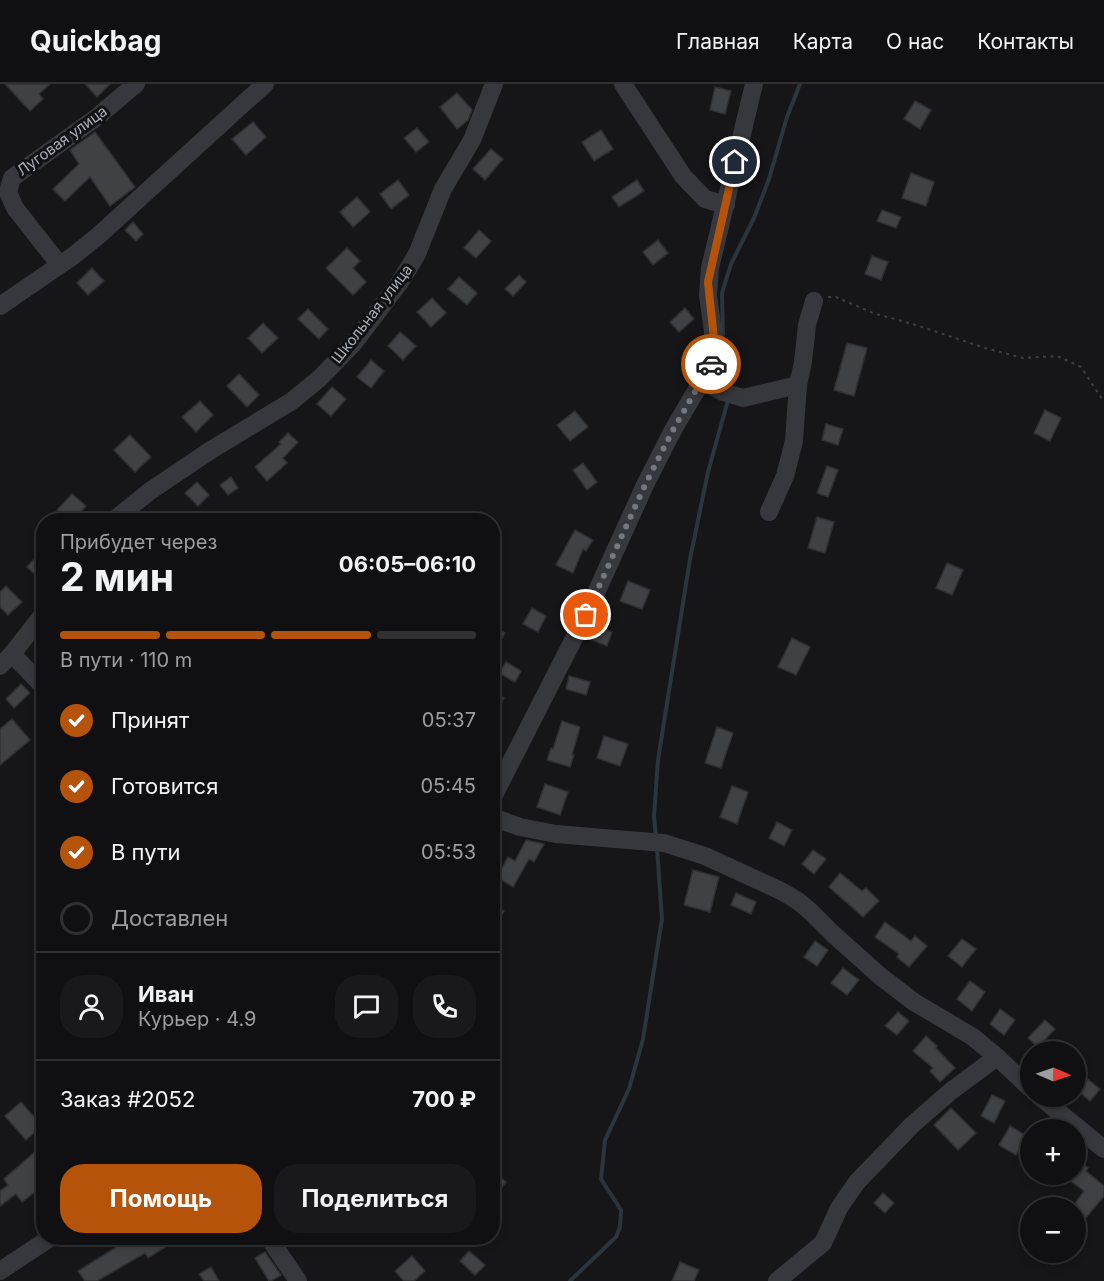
<!DOCTYPE html>
<html lang="ru">
<meta charset="utf-8">
<style>
:root{--surface:#101012;--page:#19191b;--text:#f1f3f6;--muted:#9c9d9f;--line:#303032;--accent:#b45309}
body{margin:0;font-family:Inter,sans-serif;background:var(--page);color:var(--text);height:100vh;display:flex;flex-direction:column;font-size:22px;white-space:nowrap}
*{box-sizing:border-box;margin:0}
p{font-size:20px;color:var(--muted)}
.icon{flex:none;width:33px;height:33px;fill:none;stroke:currentColor;stroke-width:2;stroke-linecap:round;stroke-linejoin:round}
.map{position:relative;flex:1;overflow:hidden}
.details{position:absolute;left:36px;top:429px;width:464px;height:732px;display:flex;flex-direction:column;background:var(--surface);border-radius:24px;box-shadow:0 3px 9px #0003,0 0 0 2px var(--line)}
.details>*{flex:none}
.needle{width:39px;rotate:92deg}
.fabs{position:absolute;left:1020px;top:957px;display:grid;gap:12px}
.fabs a{display:grid;place-items:center;width:66px;height:66px;border-radius:50%;background:var(--surface);box-shadow:0 3px 9px #0003,0 0 0 2px var(--line);font-size:30px}
.pin{position:absolute;display:grid;place-items:center;width:51px;height:51px;color:#fff;margin:-26px;border:3px solid #fff;border-radius:50%;box-shadow:0 2px 6px #0007}
.courier{position:absolute;display:grid;place-items:center;width:60px;height:60px;margin:-30px;border:4px solid #b45309;border-radius:50%;background:#fff;color:#222;box-shadow:0 2px 8px #0007}
.headline em{font-style:normal;font-weight:700}
.headline div{display:flex;flex-direction:column-reverse}
.headline{display:flex;align-items:center;justify-content:space-between;height:102px;padding:0 24px}
h1{font-size:39px;font-weight:700;line-height:45px}
.bar{display:grid;grid-template-columns:repeat(4,1fr);gap:9px 6px;align-content:center;height:72px;padding:0 24px}
.bar i{height:8px;border-radius:4px;background:var(--line)}
.bar .on{background:var(--accent)}
.bar p{grid-column:span 4}
.line{display:flex;align-items:center;gap:15px;padding:0 24px;border-top:2px solid var(--line)}
.line div{flex:1}
.round{display:grid;place-items:center;flex:none;width:63px;height:63px;border-radius:24px;background:var(--page)}
ol{padding:0 24px;list-style:none}
li{display:flex;align-items:center;gap:18px;height:66px}
li p{margin-inline-start:auto}
li .icon{padding:6px;border-radius:50%;background:var(--accent);color:#fff;stroke-width:4}
li:last-child{color:var(--muted)}
li i{width:33px;height:33px;border:3px solid var(--line);border-radius:50%}
.primary-button{display:flex;gap:12px;margin-top:auto;padding:12px 24px}
.primary-button a{flex:1;height:69px;border-radius:24px;background:var(--accent);color:#fff;font-size:24px;font-weight:700;line-height:69px;text-align:center}
.primary-button a+a{background:var(--page);color:var(--text)}
header{display:flex;align-items:center;gap:36px;box-sizing:border-box;height:84px;padding:0 30px;background:var(--surface);border-bottom:2px solid var(--line)}
header strong{font-size:28px}
nav{display:flex;gap:33px;margin-inline-start:auto;font-size:21px}
.map>svg:first-child{display:block}
.lines{fill:none;stroke-linecap:round;stroke-linejoin:round}
.stream{stroke:#2c353c;stroke-width:4}
.building{fill:#404145;stroke:#303034;stroke-width:1.5}
.path{stroke:#3d3f44;stroke-width:2;stroke-dasharray:3 4.5;stroke-linecap:butt}
.minor{stroke:#37383d;stroke-width:18}
.done{stroke:#757880;stroke-width:6;stroke-dasharray:0 10.8}
.route{stroke:#b45309;stroke-width:8}
.labels{text-anchor:middle;stroke-width:6;stroke-linejoin:round;paint-order:stroke}
.street-label{font-size:15px;fill:#a8adb8;stroke:#111113}
</style>
<header>
<strong>Quickbag</strong>
<nav><a>Главная</a><a>Карта</a><a>О нас</a><a>Контакты</a></nav>
</header>
<div class="map">
<svg width="1104" height="1197" viewBox="0 0 1104 1197">
<rect width="100%" height="100%" fill="#161618"/>
<g class="lines">
<!-- stream -->
<g class="stream">
<path d="M723,255L722,209L731,180L754,134L769,95L787,33L800,0"/>
<path d="M723,262L728,305"/>
<path d="M656,754L654,732L658,676L690,475L708,388L728,316"/>
<path d="M570,1197L616,1153L620,1143L621,1126L601,1095L605,1056L629,1005L643,955L662,835L657,764"/>
</g>
</g>
<!-- building -->
<g class="building">
<path d="M5,0H50L39,10L43,15L30,27Z"/>
<path d="M85,0H110L97,13Z"/>
<path d="M715,3L731,7L725,30L710,26Z"/>
<path d="M457,9L472,26L468,36L457,45L440,23Z"/>
<path d="M915,17L931,26L920,45L904,35Z"/>
<path d="M253,38L266,53L246,71L232,55Z"/>
<path d="M417,44L429,58L416,68L404,54Z"/>
<path d="M601,46L613,65L594,77L582,58Z"/>
<path d="M95,48L135,103L110,122L90,93L65,117L53,105L79,80L70,66Z"/>
<path d="M491,65L503,75L485,96L473,85Z"/>
<path d="M911,89L934,98L926,122L902,114Z"/>
<path d="M398,96L409,111L391,125L380,110Z"/>
<path d="M637,96L644,107L619,123L612,113Z"/>
<path d="M357,113L370,128L353,143L340,128Z"/>
<path d="M882,126L901,133L896,144L877,137Z"/>
<path d="M133,138L143,150L136,157L125,146Z"/>
<path d="M479,146L491,157L476,174L464,164Z"/>
<path d="M658,156L668,169L653,181L643,168Z"/>
<path d="M347,164L360,177L353,184L366,198L353,211L326,184Z"/>
<path d="M872,172L888,178L881,196L865,190Z"/>
<path d="M92,184L104,197L88,211L77,199Z"/>
<path d="M519,191L526,198L513,212L505,205Z"/>
<path d="M459,193L477,209L467,221L448,205Z"/>
<path d="M432,214L446,229L431,243L417,228Z"/>
<path d="M685,224L694,235L679,248L670,238Z"/>
<path d="M308,225L328,245L319,255L298,235Z"/>
<path d="M263,239L278,254L262,269L248,254Z"/>
<path d="M400,248L416,262L403,276L388,262Z"/>
<path d="M847,259L867,264L854,312L834,306Z"/>
<path d="M371,276L384,287L371,304L357,293Z"/>
<path d="M239,290L259,311L247,323L227,302Z"/>
<path d="M332,303L346,315L331,332L317,320Z"/>
<path d="M200,317L213,331L196,348L182,333Z"/>
<path d="M1045,326L1061,334L1050,357L1034,349Z"/>
<path d="M575,327L588,343L570,357L557,341Z"/>
<path d="M826,340L843,345L838,361L822,356Z"/>
<path d="M288,349L298,358L283,374L287,379L267,397L255,383L281,360L279,358Z"/>
<path d="M130,351L151,373L135,388L114,366Z"/>
<path d="M583,379L597,398L587,406L573,386Z"/>
<path d="M827,382L838,386L828,413L817,409Z"/>
<path d="M231,393L238,404L228,411L220,401Z"/>
<path d="M197,398L209,411L198,422L185,409Z"/>
<path d="M72,410L86,422L73,436H69L57,426Z"/>
<path d="M817,433L834,438L825,469L808,464Z"/>
<path d="M575,446L593,456L586,467L583,465L573,489L556,481Z"/>
<path d="M37,472L44,478V498L27,483Z"/>
<path d="M947,479L963,486L952,511L936,504Z"/>
<path d="M628,497L650,506L642,525L620,517Z"/>
<path d="M6,502L22,518L8,531L0,523V508Z"/>
<path d="M532,524L546,532L538,548L523,540Z"/>
<path d="M492,541L505,549L492,570Z"/>
<path d="M597,542L612,548L607,562L592,556Z"/>
<path d="M792,554L810,563L796,591L778,583Z"/>
<path d="M506,578L521,587L515,598L499,589Z"/>
<path d="M569,592L590,598L586,611L566,605Z"/>
<path d="M21,600L30,609L14,624L6,615Z"/>
<path d="M492,606L504,614L492,632Z"/>
<path d="M12,635L30,656L0,681V645Z"/>
<path d="M562,637L580,643L572,671H574L570,683L547,676L551,664L553,665Z"/>
<path d="M717,643L733,649L721,684L705,679Z"/>
<path d="M604,652L628,660L620,682L597,674Z"/>
<path d="M545,700L568,708L560,731L537,723Z"/>
<path d="M732,702L748,708L737,740L720,733Z"/>
<path d="M777,738L792,746L784,762L769,754Z"/>
<path d="M526,756L544,760L534,778L529,775L513,803L497,793L508,773L515,777Z"/>
<path d="M813,766L826,775L814,790L802,780Z"/>
<path d="M693,786L719,793L710,828L684,821Z"/>
<path d="M840,789L862,807L866,804L879,817L863,833L829,803Z"/>
<path d="M736,809L756,818L751,830L731,821Z"/>
<path d="M492,820L504,827L492,847Z"/>
<path d="M885,838L911,857L915,852L927,862L909,883L897,873L899,870L875,853Z"/>
<path d="M962,855L976,865L962,883L948,872Z"/>
<path d="M815,857L828,866L817,882L804,873Z"/>
<path d="M843,884L859,896L847,911L831,899Z"/>
<path d="M970,897L985,908L972,927L957,915Z"/>
<path d="M1000,925L1015,936L1004,951L990,940Z"/>
<path d="M898,928L909,937L897,951L885,942Z"/>
<path d="M1045,936L1055,945L1038,963L1028,954Z"/>
<path d="M926,952L937,962L936,964L955,984L940,998L930,987L933,984L913,967Z"/>
<path d="M1076,986L1100,1005L1090,1017L1076,1005Z"/>
<path d="M992,1011L1005,1017L994,1039L981,1032Z"/>
<path d="M21,1018L42,1042L26,1056L5,1032Z"/>
<path d="M951,1024L976,1049L958,1066L934,1041Z"/>
<path d="M1010,1042L1027,1052L1016,1071L999,1061Z"/>
<path d="M37,1066L44,1074V1101L22,1118L16,1110L0,1122V1107L8,1101L4,1095Z"/>
<path d="M1076,1074L1088,1084L1086,1087L1104,1102V1112L1084,1136L1076,1129V1118L1084,1107L1061,1090H1076Z"/>
<path d="M492,1086L506,1098L492,1115Z"/>
<path d="M883,1109L894,1119L885,1129L874,1119Z"/>
<path d="M137,1154H162L167,1162L148,1174L145,1169L97,1197H85L78,1187L129,1155L131,1158Z"/>
<path d="M469,1167L485,1181L475,1191L460,1177Z"/>
<path d="M265,1168L281,1191L271,1197H269L255,1174Z"/>
<path d="M412,1172L425,1187L414,1197H404L395,1187Z"/>
<path d="M680,1178L699,1186L694,1197H672Z"/>
<path d="M211,1183L219,1197H204L199,1190Z"/>
</g>
<g class="lines">
<!-- path -->
<path class="path" d="M828,213H836L873,229L916,241L985,264L1023,274L1057,272L1081,283L1104,318"/>
<!-- minor -->
<g class="minor">
<path d="M623,0L683,92L705,115L726,121"/>
<path d="M59,180L15,124L8,108L12,94L97,33L136,0"/>
<path d="M0,222L73,172L98,152L265,0"/>
<path d="M703,297L723,308L743,314L798,301"/>
<path d="M769,428L785,392L794,357L798,301L803,278L807,241L814,217"/>
<path d="M114,436L150,407L211,366L292,317L320,294L353,260L400,198L417,170L443,105L472,56L494,0"/>
<path d="M12,570L44,603"/>
<path d="M0,582L12,570L44,529"/>
<path d="M492,715L586,531L645,401L673,346L710,283L714,270V255L708,211L710,184L754,0"/>
<path d="M492,733L520,743L556,750L664,759L705,772L781,807L798,817L810,827L832,849L880,892L914,918L973,953L997,973L1030,1004"/>
<path d="M1039,1012L1104,1065"/>
<path d="M269,1154L298,1197"/>
<path d="M0,1187L50,1154"/>
<path d="M777,1197L823,1159L839,1124L857,1098L912,1041L951,1007L997,973"/>
</g>
</g>
<g class="lines">
<!-- done -->
<path class="done" d="M586,531L645,401L673,346L711,280"/>
<!-- route -->
<path class="route" d="M711,280L714,270V255L708,198L735,78"/>
</g>
<g class="labels">
<!-- street labels -->
<g class="street-label">
<text transform="translate(62 57) rotate(-36)" y="5">Луговая улица</text>
<text transform="translate(372 230) rotate(-52)" y="5">Школьная улица</text>
</g>
</g>
</svg>
<div class="fabs">
<a><svg class="needle" viewBox="-14 -14 28 28"><path d="M0-13l5 13h-10z" fill="#e53935"/><path d="M0 13l5-13h-10z" fill="#9c9d9f"/></svg></a>
<a>+</a>
<a>−</a>
</div>
<div class="pin" style="left:586px;top:531px;background:#ea580c"><svg class="icon" aria-label="bag" viewBox="0 0 24 24"><path d="M5 8h14l-1 12H6zM9 8a3 3 0 0 1 6 0"/></svg></div>
<div class="pin" style="left:735px;top:78px;background:#1f2937"><svg class="icon" aria-label="home" viewBox="0 0 24 24"><path d="M3 11l9-7 9 7M6 9v11h12V9"/></svg></div>
<div class="courier" style="left:711px;top:280px"><svg class="icon" aria-label="car" viewBox="0 0 24 24"><path d="M5 17H2v-5l4-1 3-4h7l3 4 3 1v5h-3M9 17h6M6 11h13"/><circle cx="7" cy="17" r="2"/><circle cx="17" cy="17" r="2"/></svg></div>
<section class="details">
<div class="headline"><div><h1>2 мин</h1><p>Прибудет через</p></div><em>06:05–06:10</em></div>
<div class="bar"><i class="on"></i><i class="on"></i><i class="on"></i><i></i><p>В пути · 110 m</p></div>
<ol>
<li><svg class="icon" aria-label="check" viewBox="0 0 24 24"><path d="M5 12l5 5 9-10"/></svg>Принят<p>05:37</p></li>
<li><svg class="icon" aria-label="check" viewBox="0 0 24 24"><path d="M5 12l5 5 9-10"/></svg>Готовится<p>05:45</p></li>
<li><svg class="icon" aria-label="check" viewBox="0 0 24 24"><path d="M5 12l5 5 9-10"/></svg>В пути<p>05:53</p></li>
<li><i></i>Доставлен</li>
</ol>
<div class="line" style="height:108px"><a class="round"><svg class="icon" aria-label="person" viewBox="0 0 24 24"><circle cx="12" cy="8" r="4"/><path d="M4 21q1-7 8-7t8 7"/></svg></a><div><b>Иван</b><p>Курьер · 4.9</p></div><a class="round"><svg class="icon" aria-label="chat" viewBox="0 0 24 24"><path d="M4 5h16v11H9l-5 4z"/></svg></a><a class="round"><svg class="icon" aria-label="phone" viewBox="0 0 24 24"><path d="M5 4h4l2 5-3 2q2 4 5 5l2-3 5 2v4C11 20 4 13 5 4z"/></svg></a></div>
<div class="line" style="height:78px"><div>Заказ #2052</div><b>700 ₽</b></div>
<div class="primary-button"><a>Помощь</a><a>Поделиться</a></div>
</section>
</div>
